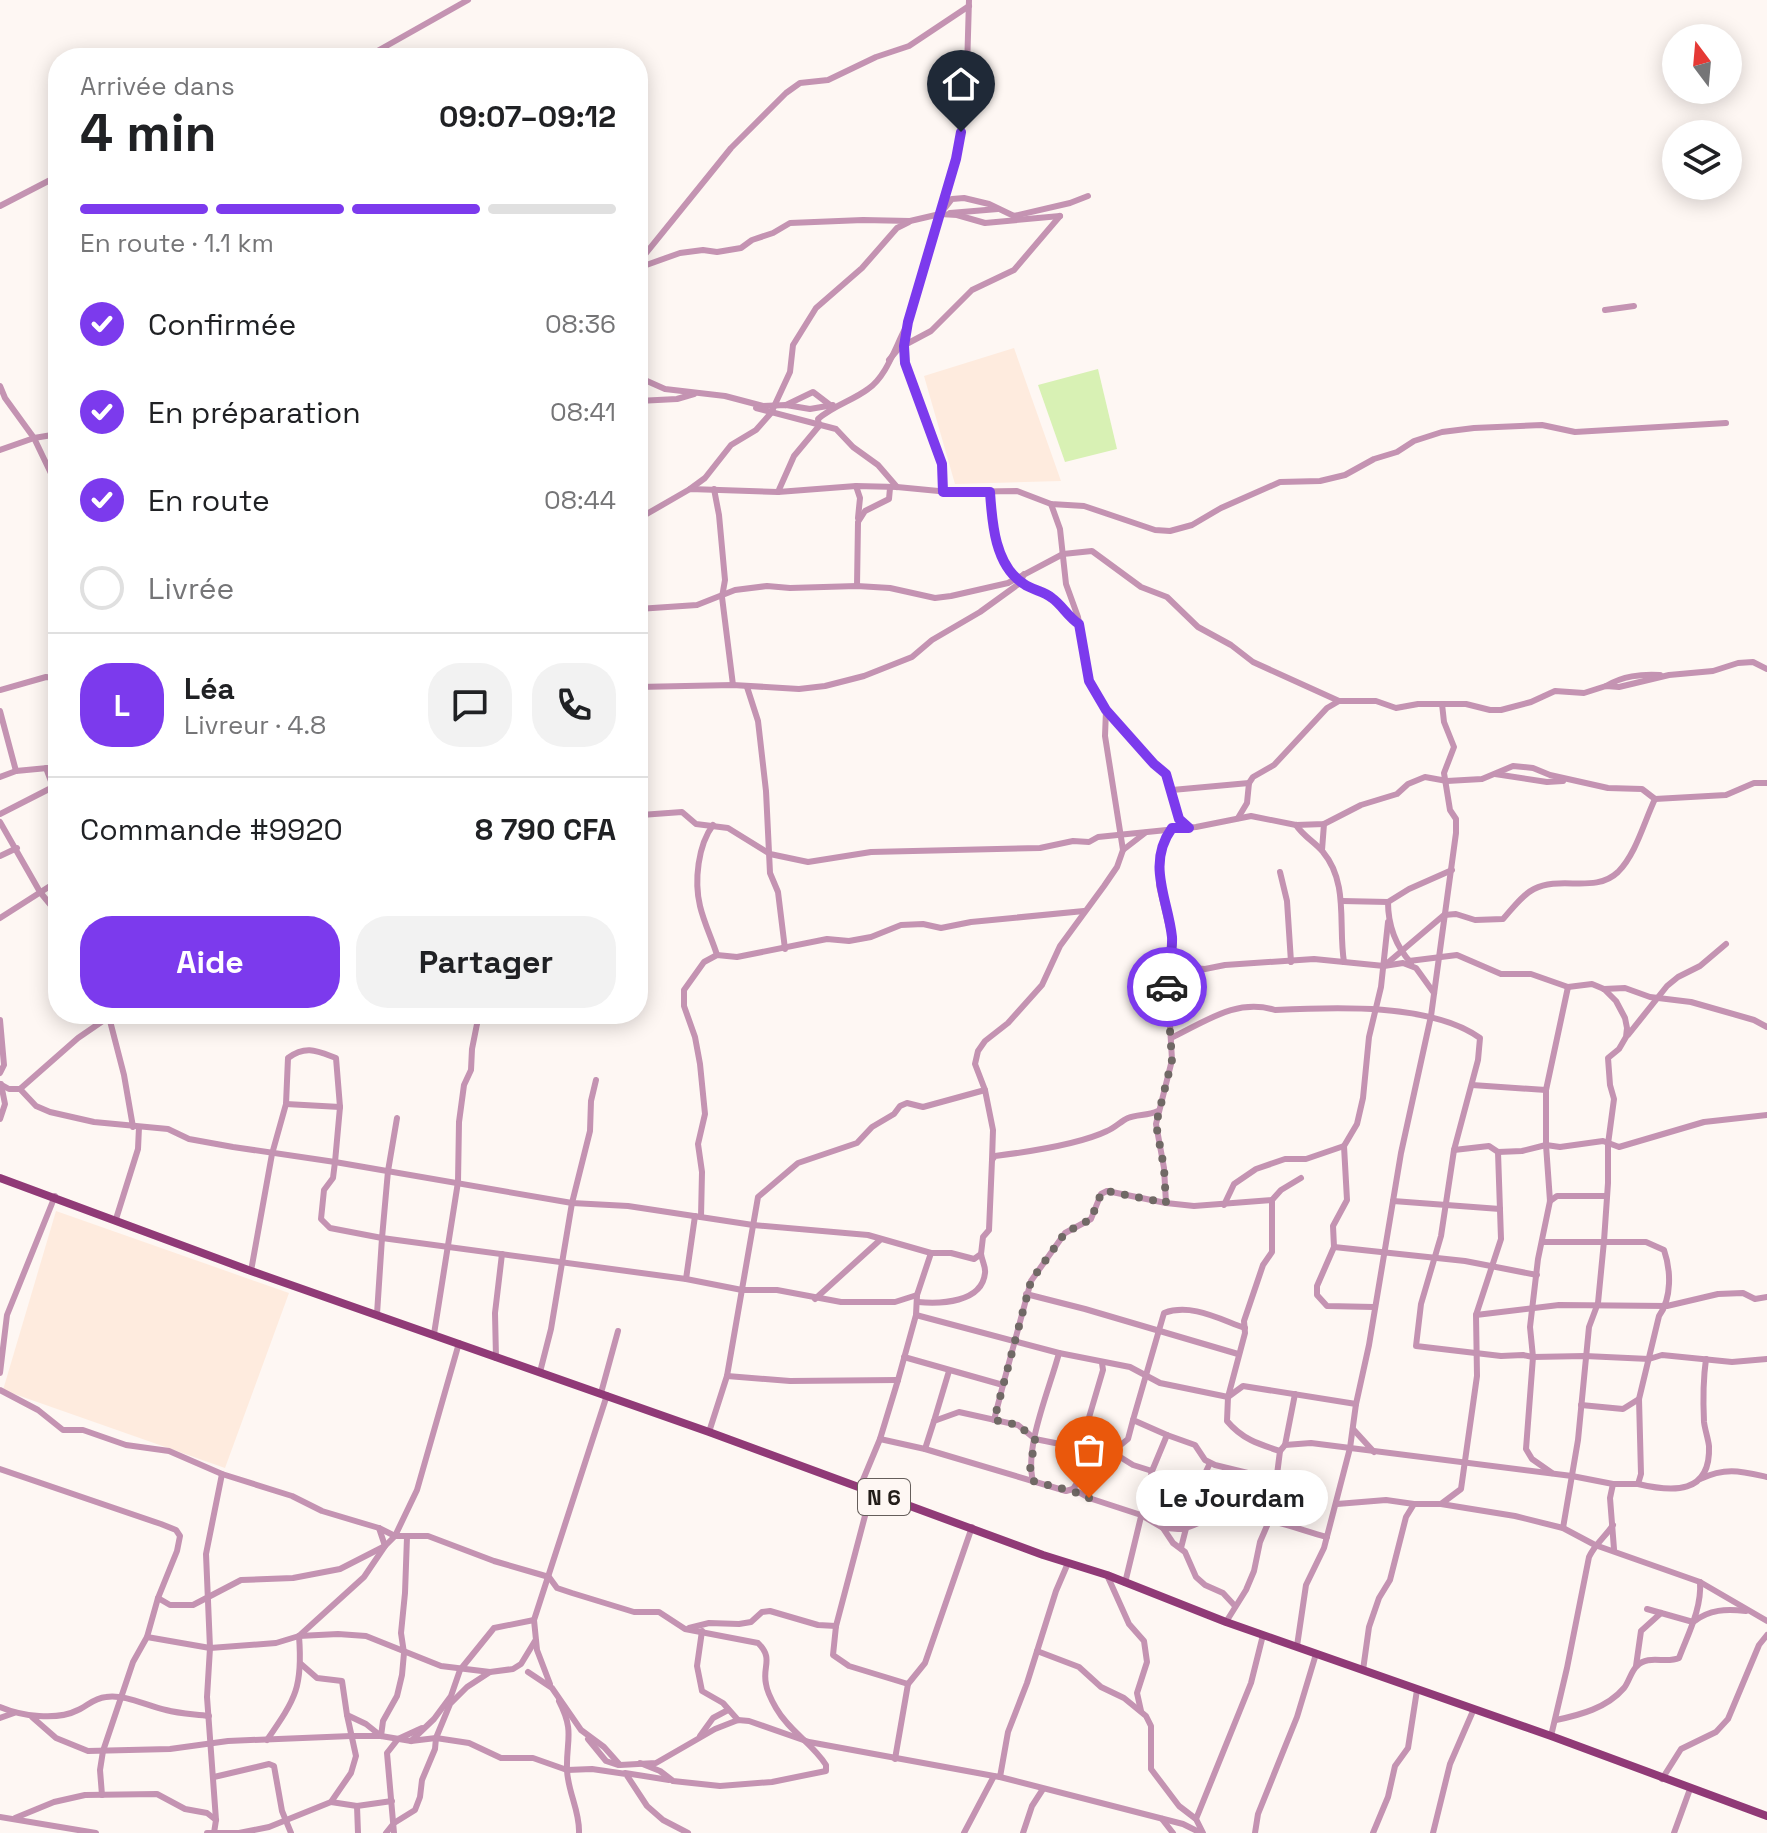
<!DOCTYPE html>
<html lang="fr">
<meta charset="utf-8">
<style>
:root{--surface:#fff;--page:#f2f2f2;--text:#202124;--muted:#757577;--line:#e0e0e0;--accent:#7c3aed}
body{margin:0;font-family:"Space Grotesk",sans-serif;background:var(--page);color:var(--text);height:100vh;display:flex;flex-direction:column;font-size:30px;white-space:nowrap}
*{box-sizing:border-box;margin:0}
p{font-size:26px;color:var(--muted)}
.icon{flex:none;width:44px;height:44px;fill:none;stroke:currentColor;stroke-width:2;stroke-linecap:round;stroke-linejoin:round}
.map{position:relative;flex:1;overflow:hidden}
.details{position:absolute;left:48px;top:48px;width:600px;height:976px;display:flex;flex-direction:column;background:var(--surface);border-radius:32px;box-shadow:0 4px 20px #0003}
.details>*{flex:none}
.needle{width:52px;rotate:344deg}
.buttons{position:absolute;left:1662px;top:24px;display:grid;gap:16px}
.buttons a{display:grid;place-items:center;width:80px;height:80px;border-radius:50%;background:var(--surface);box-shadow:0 4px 20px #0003;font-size:40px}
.pin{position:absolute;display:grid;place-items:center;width:68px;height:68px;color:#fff;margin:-82px -34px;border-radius:50% 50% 50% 0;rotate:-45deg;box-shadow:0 0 8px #0007}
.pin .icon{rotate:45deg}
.courier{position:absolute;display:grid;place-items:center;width:80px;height:80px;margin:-40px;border:6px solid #7c3aed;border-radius:50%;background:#fff;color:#222;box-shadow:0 2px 10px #0007}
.bubble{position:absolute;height:56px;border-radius:28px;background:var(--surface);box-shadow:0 4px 20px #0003;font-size:26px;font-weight:600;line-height:56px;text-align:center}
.overview em{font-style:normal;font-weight:600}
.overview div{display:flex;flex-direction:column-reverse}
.overview{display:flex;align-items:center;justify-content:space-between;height:136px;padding:0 32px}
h1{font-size:52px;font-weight:600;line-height:60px}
.bar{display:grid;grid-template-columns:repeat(4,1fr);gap:12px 8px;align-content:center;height:96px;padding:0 32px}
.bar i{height:10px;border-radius:6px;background:var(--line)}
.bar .active{background:var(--accent)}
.bar p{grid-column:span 4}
.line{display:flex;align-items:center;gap:20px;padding:0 32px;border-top:2px solid var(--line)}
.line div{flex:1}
.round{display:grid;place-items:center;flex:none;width:84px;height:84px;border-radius:32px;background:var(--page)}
ol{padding:0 32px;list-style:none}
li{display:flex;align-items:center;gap:24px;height:88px}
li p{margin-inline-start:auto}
li .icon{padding:8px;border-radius:50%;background:var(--accent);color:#fff;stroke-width:4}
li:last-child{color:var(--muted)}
li i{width:44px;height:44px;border:4px solid var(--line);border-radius:50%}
.primary-button{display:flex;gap:16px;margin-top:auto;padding:16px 32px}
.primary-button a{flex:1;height:92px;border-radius:32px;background:var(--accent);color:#fff;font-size:32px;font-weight:600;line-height:92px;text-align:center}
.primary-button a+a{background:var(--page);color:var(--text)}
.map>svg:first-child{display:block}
.built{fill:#feebde}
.green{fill:#d8f1b4}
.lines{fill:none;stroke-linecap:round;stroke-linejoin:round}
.minor{stroke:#c493b2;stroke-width:6}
.major{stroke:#903a77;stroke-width:8}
.done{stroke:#706965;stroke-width:8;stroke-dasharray:0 14.4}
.route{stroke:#7c3aed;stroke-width:10}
.labels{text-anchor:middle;stroke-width:8;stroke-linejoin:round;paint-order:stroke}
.shield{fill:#fef7f3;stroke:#655e5a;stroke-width:2}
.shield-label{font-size:22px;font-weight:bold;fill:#231d19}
</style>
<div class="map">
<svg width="1767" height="1833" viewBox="0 0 1767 1833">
<rect width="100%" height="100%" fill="#fef7f3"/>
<!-- built -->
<g class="built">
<path d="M1014,348L1061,481L955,484L924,376Z"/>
<path d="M56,1211L289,1293L225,1468L3,1390Z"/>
</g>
<!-- green -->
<path class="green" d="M1098,369L1117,449L1065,462L1038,385Z"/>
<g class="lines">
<!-- minor -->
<g class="minor">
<path d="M365,58L468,0"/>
<path d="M0,206L58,176"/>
<path d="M941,213L952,199L964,198L989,204L1014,216L1070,203L1088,196"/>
<path d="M950,213L998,209"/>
<path d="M638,263L731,148L786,93L800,83L828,80L876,57L909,46L969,6"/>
<path d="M638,268L680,253L703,250L717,252L741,248L752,240L773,233L790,223L863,220L910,221L940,214L957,215L985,223L1060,216"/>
<path d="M1605,310L1634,306"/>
<path d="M889,360L899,348L931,331L972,290L1014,270L1060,216"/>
<path d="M638,377L665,389L725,396L763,406L786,405L810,409L833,405"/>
<path d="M0,386L5,398L34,438L58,488"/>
<path d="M638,401L677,399L694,394"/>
<path d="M786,405L813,392L830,405"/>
<path d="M756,408L836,429L853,447L878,465L897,487"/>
<path d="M0,450L34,438L58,434"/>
<path d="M856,486L860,498L858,518"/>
<path d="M690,489L705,478L731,445L756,430L771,413L790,372L793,345L816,308L862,268L897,228L909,222"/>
<path d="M714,489L719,515L725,580L722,597L733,685"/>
<path d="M638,491C646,527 648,556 638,592"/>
<path d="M778,492L794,456L819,426L818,419C834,405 852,401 868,389C886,377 895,348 905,329"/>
<path d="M943,492L942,464L905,363L904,346L908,322L956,159L966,104L969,0"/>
<path d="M990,492C992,523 995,566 1023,584C1032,590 1043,591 1052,598C1062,605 1068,617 1079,624"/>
<path d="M1051,504L1060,529L1066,584L1078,617L1089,681L1106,710L1154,764L1166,774L1179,819L1189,828"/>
<path d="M638,519L690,489L778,492L856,486L897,487L949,492L1017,491L1051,504L1084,506L1155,530L1170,531L1192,525L1221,508L1280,482L1320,481L1345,475L1374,459L1397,452L1414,441L1442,432L1474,428L1542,425L1575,432L1726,423"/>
<path d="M857,586L858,522L865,511L889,499L890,488"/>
<path d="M638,609L697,605L735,590L767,586L790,588L857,586L890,588L935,598L951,596L1008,583L1063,554L1092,551L1141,587L1167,597L1198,627L1231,645L1253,662L1339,701"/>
<path d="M1606,686C1623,676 1640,674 1660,675"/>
<path d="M638,687L733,685L799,689L825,686L864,676L912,657L932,640L980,612L1020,583L1024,574"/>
<path d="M747,687L758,721L766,791L770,873L778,892L785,949"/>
<path d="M0,690L46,677L54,678L58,687"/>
<path d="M1106,710L1105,736L1123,850"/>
<path d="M0,711L16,771"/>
<path d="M46,768L58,800"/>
<path d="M1495,774L1547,782L1563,781"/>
<path d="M0,777L16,771L58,767"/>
<path d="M1172,790L1249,783"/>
<path d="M638,813L641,815L682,812L696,824L728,828L770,854L808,862L871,852L1040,848L1073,841L1089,842L1098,837L1196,827L1251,816L1296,825L1324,824L1361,805L1397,794L1408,784L1425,777L1447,781L1482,779L1513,766L1533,768L1550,775L1608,788L1642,789L1655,799L1726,795L1754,783H1767"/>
<path d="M0,814L53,787"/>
<path d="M1238,818L1247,803L1249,783L1253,777L1274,765L1327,708L1339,701H1376L1396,708L1418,704H1466L1490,710H1501L1531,702L1555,691L1584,693L1606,686L1619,687L1669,675L1713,671L1738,663L1753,662L1767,669"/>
<path d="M0,822L40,892L58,914"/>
<path d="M713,825C698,845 694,881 700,906C704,923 712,939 717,955"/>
<path d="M1296,825C1304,837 1315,842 1323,852C1349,883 1338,926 1344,962"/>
<path d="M1172,828L1166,837L1160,854L1159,885L1172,941L1167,972L1172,1060L1156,1124L1164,1168L1166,1203L1194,1206L1272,1200L1281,1190L1301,1178"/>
<path d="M1322,850L1324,824"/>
<path d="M0,856L17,848"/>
<path d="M1280,872L1287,901L1291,962"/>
<path d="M1342,901L1388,902L1409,889L1452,870"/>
<path d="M1388,902C1388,926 1395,945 1411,963"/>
<path d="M0,918L58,881"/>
<path d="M1409,961L1457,955L1501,974H1531L1568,987L1592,984L1604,989L1616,1001L1625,1018L1627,1028L1626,1037L1619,1049L1608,1058L1610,1085L1614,1099L1608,1144V1183L1604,1241L1598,1303L1589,1327L1578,1440L1563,1528"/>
<path d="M1384,966L1444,915L1456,914L1475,920L1503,919C1512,909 1522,895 1534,889C1561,875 1595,894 1618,872C1636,854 1644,822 1655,799"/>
<path d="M1167,972L1180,967L1205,969L1225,965L1314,959L1384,966L1403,963L1416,968L1434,993"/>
<path d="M1604,989L1625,988L1650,997L1691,1002L1754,1020L1767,1027"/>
<path d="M109,1017L124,1075L133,1127"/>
<path d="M0,1020L4,1065L0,1073"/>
<path d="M1628,1035L1667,986L1678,977L1700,966L1726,944"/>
<path d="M1171,1038C1205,1022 1236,998 1275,1010C1335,1007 1431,1003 1480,1038L1478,1060L1454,1150L1441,1236L1421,1304L1416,1346L1501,1356L1523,1355L1533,1357L1585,1356L1649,1359L1662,1355L1732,1362L1767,1359"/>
<path d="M0,1084L9,1089H20L78,1038L113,1014"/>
<path d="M1472,1085L1546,1090L1568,987"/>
<path d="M20,1089L36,1106L50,1112L94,1122L168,1129L189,1139L233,1147L335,1162L572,1203L628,1206L753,1225L868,1235L931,1253H951L974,1259L981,1254L983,1237L989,1230L992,1160L995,1156C1027,1152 1078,1145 1107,1131C1115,1128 1121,1121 1128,1118C1138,1114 1147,1116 1158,1111"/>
<path d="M1546,1090V1145L1550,1201L1538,1259L1530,1327L1533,1357L1526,1449L1532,1459L1552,1473"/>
<path d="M286,1104L340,1107"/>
<path d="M0,1119L5,1104L1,1084"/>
<path d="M1454,1150L1489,1146L1498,1152L1522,1151L1546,1145L1560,1147L1603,1141L1619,1147L1704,1122L1767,1115"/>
<path d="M992,1160L993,1130L985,1090L975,1064L978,1051L985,1041L1008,1023L1042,985L1060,946L1104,886L1117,867L1123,850L1145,833"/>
<path d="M1272,1200V1252L1263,1265L1244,1321L1245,1333L1228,1397L1227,1421C1242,1439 1258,1444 1280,1451"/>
<path d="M1393,1201L1500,1209"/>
<path d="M1550,1201L1557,1196H1607"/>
<path d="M1224,1205L1234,1184L1256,1169L1285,1159H1306L1344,1146"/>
<path d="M701,1217L702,1172L698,1144L705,1114L700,1064L695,1037L684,1006V990L704,962L717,955L737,957L827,939L849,941L871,937L901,925L923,924L941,928L971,922L1084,911"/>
<path d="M116,1219L138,1149L139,1127"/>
<path d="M1334,1247L1465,1261L1537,1275"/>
<path d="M251,1271L272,1154L286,1104L288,1058C306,1045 317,1051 336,1058L340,1107L335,1162L333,1178L324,1190L321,1219L330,1228L382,1238L388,1171L397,1118"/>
<path d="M686,1279L695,1216"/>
<path d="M1026,1294L1085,1309L1238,1354"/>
<path d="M815,1299L880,1240"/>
<path d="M918,1302C940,1304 982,1303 985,1273C986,1267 982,1261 981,1254"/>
<path d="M1374,1307L1327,1306L1317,1295V1286L1334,1247L1333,1226L1347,1200L1344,1146L1357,1124L1363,1098L1369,1037L1381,987L1388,922"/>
<path d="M377,1314L382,1238L686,1279L742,1290H777L841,1302H895L917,1295"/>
<path d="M916,1315L1059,1353L1130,1367L1160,1383L1228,1397L1243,1386L1356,1404"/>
<path d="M1476,1315L1559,1305L1667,1306L1718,1294L1743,1293L1755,1299L1767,1297"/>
<path d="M434,1334L458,1182L459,1122L464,1085L471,1070L472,1049L479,1014"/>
<path d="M904,1357L1003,1385L1031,1281L1065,1233L1091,1219L1101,1194L1107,1191L1166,1203"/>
<path d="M496,1358L495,1313L502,1254"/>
<path d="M540,1372L551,1329L572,1203L590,1131L591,1101L596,1080"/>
<path d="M0,1373L7,1315L55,1196"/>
<path d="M727,1376L790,1381L898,1380"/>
<path d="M0,1390L38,1410L63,1430H83L126,1445L169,1451L222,1474L292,1496L322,1511L379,1528L395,1536H428L494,1561L549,1577L557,1588L572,1593L634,1612H659L685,1629L758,1643C774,1659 762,1666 766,1684C767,1692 772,1701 776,1708C789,1731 812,1743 826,1765V1771L772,1782L720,1786L673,1781L660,1771L640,1763"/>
<path d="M601,1393L618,1331"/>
<path d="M1581,1405L1623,1409L1639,1399"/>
<path d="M994,1420L1003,1385"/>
<path d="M934,1421L949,1371"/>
<path d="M1353,1429L1374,1452"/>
<path d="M709,1432L727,1376L758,1197L798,1163L857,1143L872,1127L894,1114L900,1106L907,1103L923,1107L985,1090"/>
<path d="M1167,1435L1133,1420L1164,1313C1191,1303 1219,1319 1245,1328"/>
<path d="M880,1439L925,1449L934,1421L959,1412L1018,1425L1035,1439L1080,1448L1103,1370L1102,1363"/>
<path d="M1285,1445L1295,1394"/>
<path d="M1080,1448L1097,1454L1112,1452L1133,1465L1152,1471"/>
<path d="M925,1449L1066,1491L1073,1489L1089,1498L1141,1515L1163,1528L1173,1543L1185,1552L1196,1577L1205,1585L1223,1593L1235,1606"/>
<path d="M1112,1452L1128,1439L1133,1420"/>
<path d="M0,1469L161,1524L176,1530L180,1536L177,1551L158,1598L147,1637L133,1662L103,1751L100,1770L102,1795"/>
<path d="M1700,1479C1726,1467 1740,1471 1767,1477"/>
<path d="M1033,1481C1024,1447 1050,1388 1059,1353"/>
<path d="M1613,1484L1610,1498L1614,1549"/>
<path d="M1638,1484C1672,1492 1711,1495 1709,1446C1708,1438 1705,1430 1704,1422C1703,1401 1703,1380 1706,1359"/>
<path d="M860,1487L880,1439L898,1380L916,1315L917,1295L931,1253"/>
<path d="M1073,1489L1097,1454"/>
<path d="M871,1493L836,1626L833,1655L849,1666L908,1684L895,1759"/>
<path d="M1337,1504L1386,1500L1414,1504"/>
<path d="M1441,1504L1515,1516L1563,1528L1595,1545L1700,1582L1767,1621"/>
<path d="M1163,1528C1169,1528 1176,1529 1182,1529C1196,1526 1208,1516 1223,1515C1258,1513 1294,1528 1327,1537"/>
<path d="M1181,1548L1194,1497L1210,1463"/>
<path d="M1107,1575L1129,1624L1144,1641L1147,1662L1137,1693L1141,1711"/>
<path d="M1125,1583L1152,1471L1167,1435L1195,1445L1205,1460L1215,1465L1277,1480"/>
<path d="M158,1598L170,1605H193L241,1580L293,1578L340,1569L385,1546L395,1536L417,1490L459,1343"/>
<path d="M1647,1609L1693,1622C1710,1609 1726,1609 1746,1611"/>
<path d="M1226,1622L1246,1590L1254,1571L1260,1542L1272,1514L1280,1451L1285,1445L1311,1443L1572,1476L1613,1484H1638L1641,1474L1639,1399L1659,1316C1672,1298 1671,1270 1664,1250L1646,1242H1543"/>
<path d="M689,1628L709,1623L739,1624L751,1622L762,1612L770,1611L818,1625L836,1626"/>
<path d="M702,1631L697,1666L702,1691L723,1703L738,1720"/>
<path d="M299,1636L364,1577L385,1546L379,1528"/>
<path d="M147,1637L210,1648L276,1643L299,1636L338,1634L366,1636L441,1666L490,1672"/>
<path d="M1297,1646L1306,1585L1324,1548L1350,1448L1356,1404L1369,1345L1401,1153L1431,1016L1456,833V819L1450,810L1444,773L1454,747L1444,722L1442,704"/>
<path d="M1037,1651L1079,1667L1101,1687L1124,1698L1146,1716L1151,1726V1769L1179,1806L1196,1819L1203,1833"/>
<path d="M301,1664L317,1678L342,1681L347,1715L366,1724L381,1736"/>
<path d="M1636,1666L1641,1631L1661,1613"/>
<path d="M1363,1670L1369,1627L1379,1598L1390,1580L1406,1517L1414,1504H1441L1461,1489L1477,1376L1476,1315L1501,1239L1498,1152"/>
<path d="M528,1672L552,1688L581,1730L604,1747L620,1765L656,1763L715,1729L738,1720L749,1721L809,1742L994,1776"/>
<path d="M550,1684L537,1650L534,1620L607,1395"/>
<path d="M908,1684L925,1663L972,1527"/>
<path d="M559,1701C575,1732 566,1740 567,1770C568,1793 580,1811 579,1833"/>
<path d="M0,1707C21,1716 57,1721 78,1710C87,1706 94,1698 106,1697C125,1694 147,1706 166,1710C180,1714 195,1714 209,1716"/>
<path d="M32,1717L56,1738L88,1751L170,1749L228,1741L351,1736H381L411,1741L436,1738L469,1743L501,1758H533L567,1770L592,1769L626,1774L647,1806L663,1820L688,1833"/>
<path d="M0,1718L14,1713"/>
<path d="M1556,1720C1580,1715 1607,1708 1624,1688C1629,1682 1631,1671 1637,1666C1648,1654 1666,1664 1679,1658C1688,1634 1702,1608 1700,1582"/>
<path d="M381,1736L383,1721L397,1696L402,1675L404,1653L401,1633L405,1593L407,1537"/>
<path d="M700,1736L713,1718L728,1710"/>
<path d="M1551,1736L1567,1668L1589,1557C1595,1544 1605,1537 1613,1525"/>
<path d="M588,1739L606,1761L618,1765"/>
<path d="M267,1740C296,1698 303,1687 299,1636"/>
<path d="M411,1741L434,1719L451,1696L460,1670L494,1628L534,1620"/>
<path d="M625,1773L669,1780"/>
<path d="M214,1777L269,1764L274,1766L282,1811L291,1833"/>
<path d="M1000,1777L1183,1824L1201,1833"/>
<path d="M1662,1779L1681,1749L1716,1732L1728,1719L1759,1645L1767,1635"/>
<path d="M331,1802L357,1806L392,1801"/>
<path d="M357,1806L358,1833"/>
<path d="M0,1817L96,1833"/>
<path d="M15,1818L54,1802L85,1795L157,1794L185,1809L207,1813L216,1820"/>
<path d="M1162,1819L1173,1833"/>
<path d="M1196,1819L1251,1683L1263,1635"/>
<path d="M207,1833H239L269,1827L331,1802L351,1773L356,1756L347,1715"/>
<path d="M214,1833L216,1820L207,1697L210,1648L206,1554L222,1474"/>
<path d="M386,1833L394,1823L415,1810L420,1797L422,1780L435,1749L436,1738L450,1704L467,1687L490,1672L513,1669L521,1664L535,1641"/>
<path d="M394,1833L387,1753L398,1739L422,1728"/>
<path d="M964,1833L994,1776L1000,1777L1008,1732L1027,1683L1056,1591L1068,1563"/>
<path d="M1023,1833L1032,1806L1043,1789"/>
<path d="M1255,1833L1258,1814L1297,1717L1316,1654"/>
<path d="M1373,1833L1388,1797L1395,1766L1408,1748L1417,1690"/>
<path d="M1433,1833L1450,1764L1473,1711"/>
<path d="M1674,1833L1690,1789"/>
</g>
<!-- major -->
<path class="major" d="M0,1178L251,1271L709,1432L1043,1555L1107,1575L1226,1622L1551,1736L1767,1816"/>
</g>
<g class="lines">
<!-- done -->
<path class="done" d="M1089,1498C1072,1489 1052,1487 1033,1481L1030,1470L1035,1439L1018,1425L994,1420L1031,1281L1065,1233L1091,1219L1101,1194L1107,1191L1166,1203L1164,1168L1156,1124L1172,1060L1167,987"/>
<!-- route -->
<path class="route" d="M961,132L956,159L908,322L904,346L905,363L942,464L943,492H990C992,523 995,566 1024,584C1032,590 1044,591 1052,598C1062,605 1068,617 1079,624L1089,681L1106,710L1154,764L1166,774L1179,819L1189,828H1172C1146,864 1168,899 1172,937C1173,953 1167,971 1167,987"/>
</g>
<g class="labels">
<!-- shield labels -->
<rect class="shield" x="858" y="1479" width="52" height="36" rx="6"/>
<g class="shield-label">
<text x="884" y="1505">N 6</text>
</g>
</g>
</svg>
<div class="buttons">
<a><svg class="needle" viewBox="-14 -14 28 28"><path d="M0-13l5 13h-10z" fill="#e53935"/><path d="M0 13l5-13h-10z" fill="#757577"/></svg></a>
<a><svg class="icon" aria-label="layers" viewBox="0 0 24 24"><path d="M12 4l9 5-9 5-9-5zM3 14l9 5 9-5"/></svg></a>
</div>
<div class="pin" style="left:1089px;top:1498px;background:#ea580c"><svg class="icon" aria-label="bag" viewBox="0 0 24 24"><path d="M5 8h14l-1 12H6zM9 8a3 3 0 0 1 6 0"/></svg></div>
<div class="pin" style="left:961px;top:132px;background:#1f2937"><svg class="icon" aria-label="home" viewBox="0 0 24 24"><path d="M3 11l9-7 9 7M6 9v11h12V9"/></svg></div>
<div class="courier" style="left:1167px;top:987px"><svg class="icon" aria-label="car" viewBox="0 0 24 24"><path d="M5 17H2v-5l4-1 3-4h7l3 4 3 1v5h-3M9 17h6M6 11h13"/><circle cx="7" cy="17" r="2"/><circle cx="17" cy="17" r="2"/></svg></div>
<div class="bubble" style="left:1136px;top:1470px;width:192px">Le Jourdam</div>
<section class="details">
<div class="overview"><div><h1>4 min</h1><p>Arrivée dans</p></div><em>09:07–09:12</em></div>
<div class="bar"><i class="active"></i><i class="active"></i><i class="active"></i><i></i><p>En route · 1.1 km</p></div>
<ol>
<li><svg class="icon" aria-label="check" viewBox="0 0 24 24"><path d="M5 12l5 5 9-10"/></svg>Confirmée<p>08:36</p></li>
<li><svg class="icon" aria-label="check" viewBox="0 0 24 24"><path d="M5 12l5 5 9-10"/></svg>En préparation<p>08:41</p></li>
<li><svg class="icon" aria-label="check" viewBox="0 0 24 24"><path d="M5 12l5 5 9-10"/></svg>En route<p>08:44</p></li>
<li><i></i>Livrée</li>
</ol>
<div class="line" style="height:144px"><b class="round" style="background:var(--accent);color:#fff">L</b><div><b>Léa</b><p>Livreur · 4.8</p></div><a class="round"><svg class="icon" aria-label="chat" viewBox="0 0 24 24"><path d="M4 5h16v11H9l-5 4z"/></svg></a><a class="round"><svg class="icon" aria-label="phone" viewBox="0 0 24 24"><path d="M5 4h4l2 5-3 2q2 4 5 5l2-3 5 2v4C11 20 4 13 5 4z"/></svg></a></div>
<div class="line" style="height:104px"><div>Commande #9920</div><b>8 790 CFA</b></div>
<div class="primary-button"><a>Aide</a><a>Partager</a></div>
</section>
</div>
